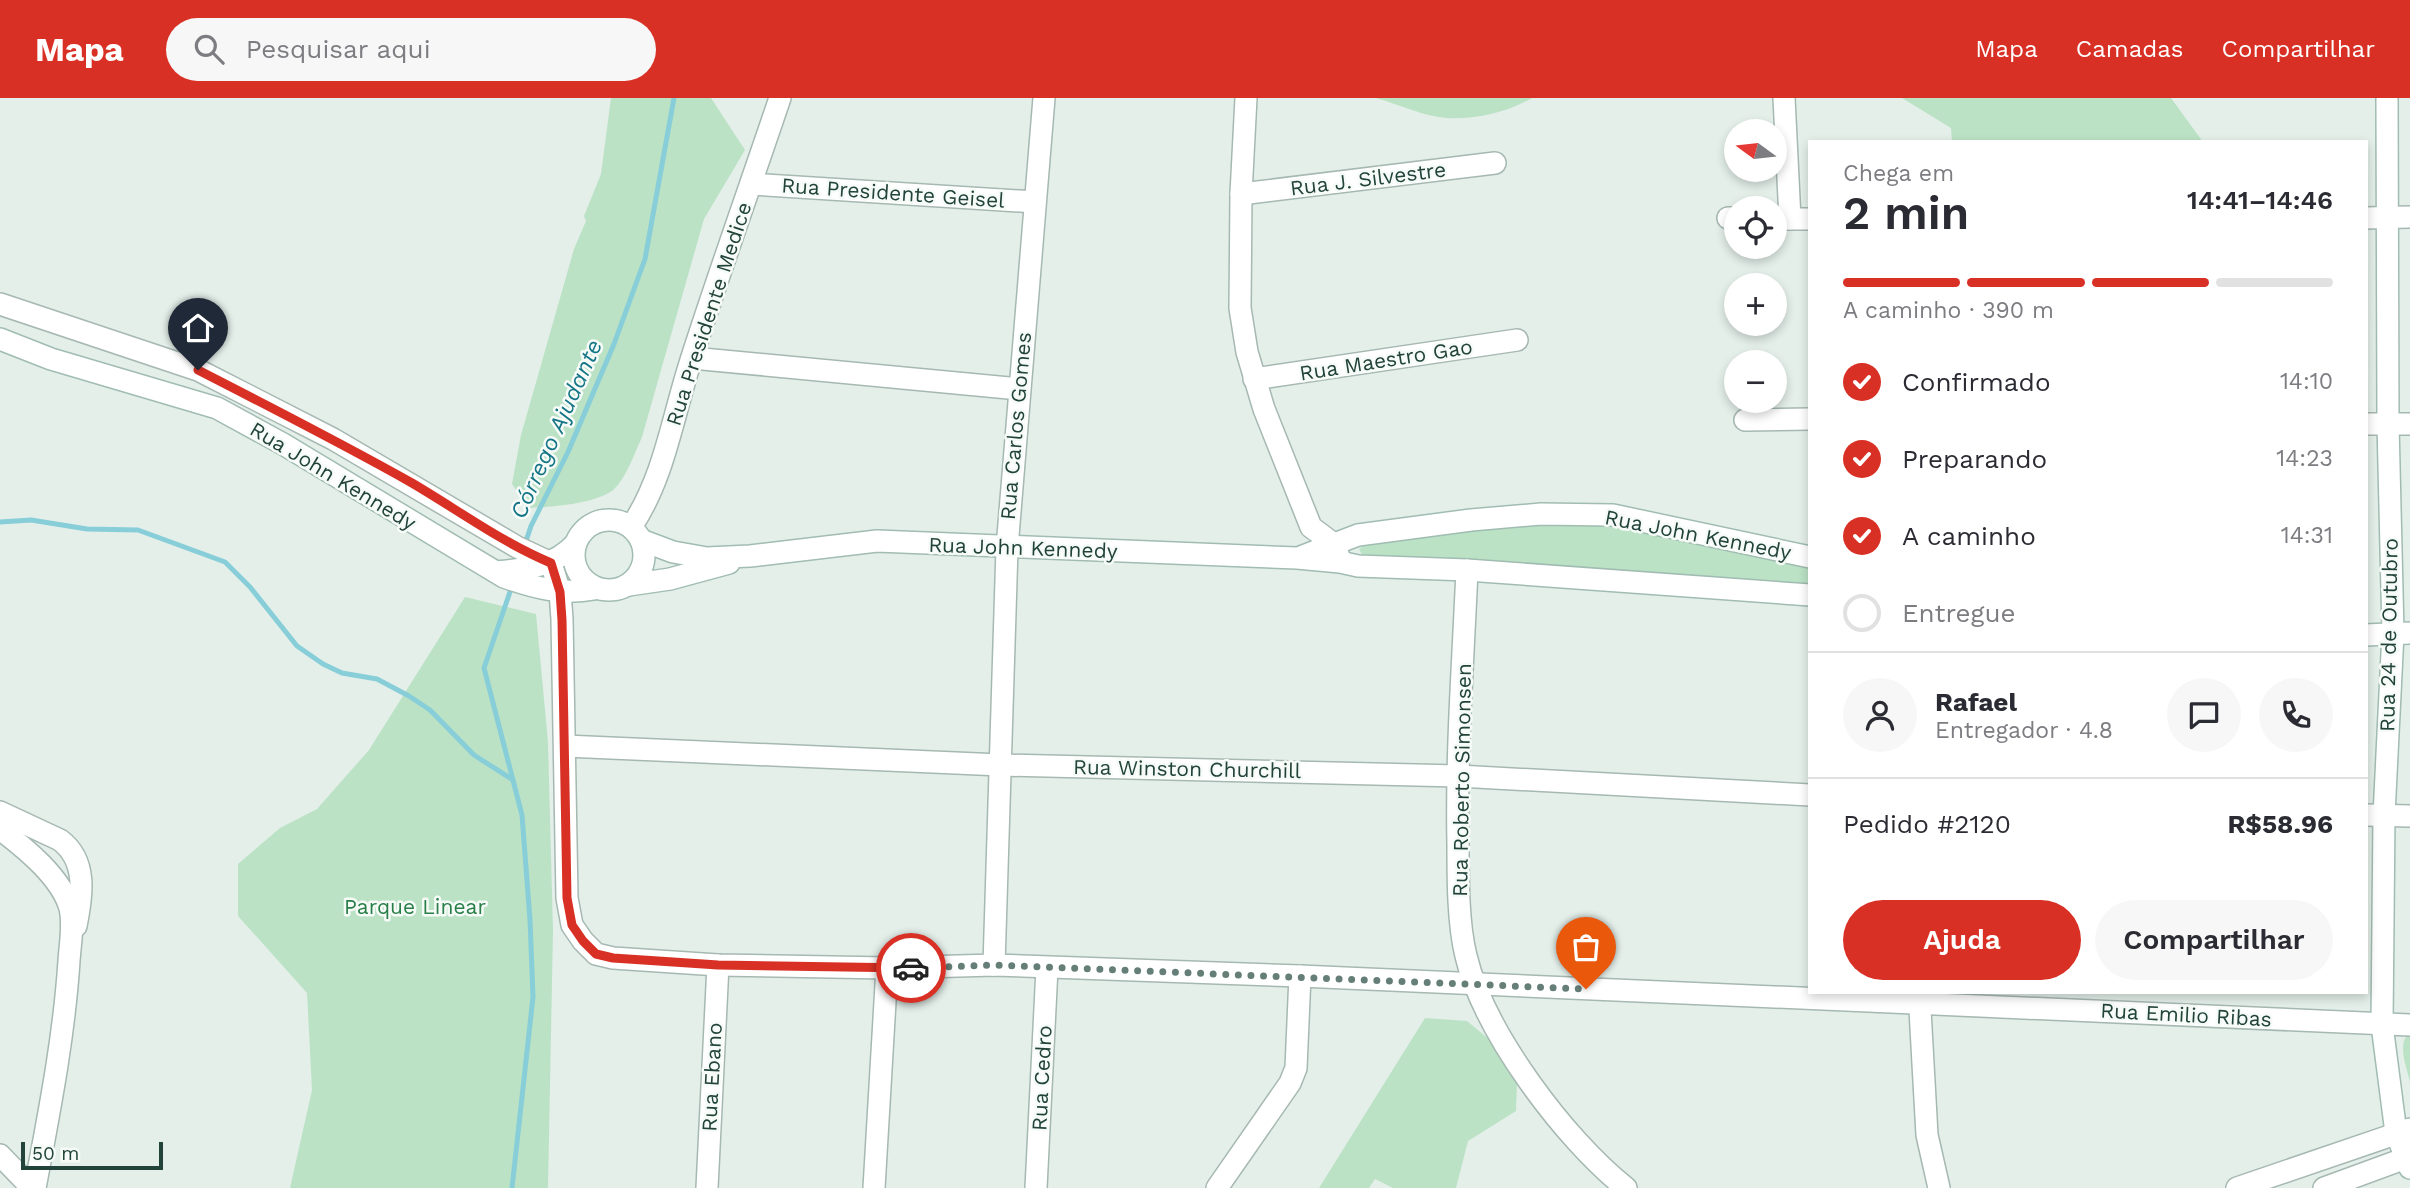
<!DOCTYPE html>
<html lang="pt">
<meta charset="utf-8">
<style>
:root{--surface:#fff;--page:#f7f7f7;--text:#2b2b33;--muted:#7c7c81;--line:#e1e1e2;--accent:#d93025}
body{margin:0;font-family:"Work Sans",sans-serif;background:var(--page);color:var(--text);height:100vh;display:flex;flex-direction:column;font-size:26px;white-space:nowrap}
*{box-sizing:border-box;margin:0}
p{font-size:23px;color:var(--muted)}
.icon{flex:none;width:38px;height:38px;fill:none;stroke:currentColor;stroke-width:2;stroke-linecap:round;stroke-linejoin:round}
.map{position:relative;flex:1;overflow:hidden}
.sheet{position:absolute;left:1808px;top:42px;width:560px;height:854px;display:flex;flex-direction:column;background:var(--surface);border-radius:0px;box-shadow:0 4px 10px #0003}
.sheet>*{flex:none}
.needle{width:46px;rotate:285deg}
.buttons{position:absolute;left:1724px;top:21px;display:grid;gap:14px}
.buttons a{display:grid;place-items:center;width:63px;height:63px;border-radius:50%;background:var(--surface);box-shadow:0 4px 10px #0003;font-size:35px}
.scale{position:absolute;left:21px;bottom:18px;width:142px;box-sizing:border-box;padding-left:7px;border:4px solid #21433a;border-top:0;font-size:19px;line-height:24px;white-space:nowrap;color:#21433a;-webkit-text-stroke:5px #f6fbf8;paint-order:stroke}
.pin{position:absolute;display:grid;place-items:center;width:60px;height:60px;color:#fff;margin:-72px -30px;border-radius:50% 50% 50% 0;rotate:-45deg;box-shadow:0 0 7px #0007}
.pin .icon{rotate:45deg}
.courier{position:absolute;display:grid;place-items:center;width:70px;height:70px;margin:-35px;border:5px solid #d93025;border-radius:50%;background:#fff;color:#222;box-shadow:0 2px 9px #0007}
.summary em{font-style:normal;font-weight:600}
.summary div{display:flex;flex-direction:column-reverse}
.summary{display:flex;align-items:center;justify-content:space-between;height:119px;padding:0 35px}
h1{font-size:46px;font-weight:600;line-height:52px}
.bar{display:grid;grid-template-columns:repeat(4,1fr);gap:10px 7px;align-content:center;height:84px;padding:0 35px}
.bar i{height:9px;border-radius:5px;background:var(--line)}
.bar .selected{background:var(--accent)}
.bar p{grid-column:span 4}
.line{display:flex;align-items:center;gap:18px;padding:0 35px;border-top:2px solid var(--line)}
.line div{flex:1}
.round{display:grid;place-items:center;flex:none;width:74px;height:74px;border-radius:37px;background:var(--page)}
ol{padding:0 35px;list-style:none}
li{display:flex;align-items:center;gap:21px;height:77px}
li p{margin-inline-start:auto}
li .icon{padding:7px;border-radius:50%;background:var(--accent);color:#fff;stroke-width:4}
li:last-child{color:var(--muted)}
li i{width:38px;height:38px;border:4px solid var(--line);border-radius:50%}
.action{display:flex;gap:14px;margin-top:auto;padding:14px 35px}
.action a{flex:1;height:80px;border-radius:42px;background:var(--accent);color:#fff;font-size:28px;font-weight:600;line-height:80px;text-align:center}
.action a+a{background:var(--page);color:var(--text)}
header{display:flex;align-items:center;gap:42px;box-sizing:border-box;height:98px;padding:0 35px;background:var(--accent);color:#fff}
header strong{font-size:33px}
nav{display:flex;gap:38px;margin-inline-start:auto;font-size:24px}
.search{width:490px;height:63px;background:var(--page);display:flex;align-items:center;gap:18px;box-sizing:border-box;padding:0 24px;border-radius:38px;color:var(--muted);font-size:26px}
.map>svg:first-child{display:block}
.green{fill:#bbe2c5}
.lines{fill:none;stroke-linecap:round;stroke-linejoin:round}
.stream{stroke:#88ced9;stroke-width:5}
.street-casing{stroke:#a6b8b2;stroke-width:24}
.secondary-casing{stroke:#a1bcb2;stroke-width:24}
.street{stroke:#fff;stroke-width:21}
.secondary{stroke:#fff;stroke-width:21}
.done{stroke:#657f78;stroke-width:7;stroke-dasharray:0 12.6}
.route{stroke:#d93025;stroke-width:9}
.labels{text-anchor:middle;stroke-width:5;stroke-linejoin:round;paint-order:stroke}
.street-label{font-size:21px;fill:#21433a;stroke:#f6fbf8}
.park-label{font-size:21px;fill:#277f47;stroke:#f6fbf8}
.water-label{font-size:23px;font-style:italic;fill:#147586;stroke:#f6fbf8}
</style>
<header>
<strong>Mapa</strong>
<div class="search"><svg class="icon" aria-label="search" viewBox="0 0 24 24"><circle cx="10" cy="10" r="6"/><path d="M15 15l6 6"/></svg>Pesquisar aqui</div>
<nav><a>Mapa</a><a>Camadas</a><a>Compartilhar</a></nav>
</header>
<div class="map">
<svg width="2410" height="1090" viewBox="0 0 2410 1090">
<rect width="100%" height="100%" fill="#e4efea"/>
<!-- green -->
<g class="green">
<path d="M611,0H711L745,52L704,121L642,339C635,354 626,381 613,392C595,406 551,409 528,410L512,386L521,337L574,151L586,123L584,118L601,76Z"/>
<path d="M1376,0H1532C1508,14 1475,22 1446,20C1423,18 1398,6 1376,0Z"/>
<path d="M1902,0H2171L2203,44H1952L1951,30Z"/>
<path d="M1545,424L1614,425L1809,466V490L1363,459L1359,451L1366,445Z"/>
<path d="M465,499L536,516L548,644L553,833L548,1090H290L312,992L307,895L238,818V766L280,730L317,711L369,652Z"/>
<path d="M1425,920L1467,923L1496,947L1517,986L1516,1013L1468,1043L1456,1090H1393L1375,1081L1369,1090H1319Z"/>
<path d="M2410,934V984C2407,969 2396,946 2410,934Z"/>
</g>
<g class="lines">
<!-- stream -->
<g class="stream">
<path d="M0,424L31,422L87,431L138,432L225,464L250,489L297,548L323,566L342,575L377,581L409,598L430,612L474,657L513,682"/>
<path d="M525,446L531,428L568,354L614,246L645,161L674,0"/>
<path d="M512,488L484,570L522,717L530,822L533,899L512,1090"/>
</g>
<!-- street casing -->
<g class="street-casing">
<g id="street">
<path d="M1246,0L1241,96L1240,210L1247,254L1264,311L1311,429L1335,447L1339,459"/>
<path d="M1784,0L1790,121"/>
<path d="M751,86L1035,104"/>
<path d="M1241,96L1495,65"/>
<path d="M1728,120H1736"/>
<path d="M2366,120L2410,119"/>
<path d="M1774,121H1810"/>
<path d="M0,206L198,272L333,341L517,449L551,465L560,494L562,521L567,800L572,827L583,843L596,856L613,860L718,867L887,870L994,867L1300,878L2410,927"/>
<path d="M692,260L1019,291"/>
<path d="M1254,281L1517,242"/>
<path d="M1745,322L1810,321"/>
<path d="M2366,326H2410"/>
<path d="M631,429C665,379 673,316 692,259C720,172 751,86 780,0"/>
<path d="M1467,472C1463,564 1456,656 1458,747C1458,781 1458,826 1466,858C1484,934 1565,1042 1626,1090"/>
<path d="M565,648L1001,667L1458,678L1810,697"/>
<path d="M0,714L60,742C88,763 82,798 76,828"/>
<path d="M2366,717L2410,718"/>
<path d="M0,731C25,750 61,779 70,810C74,827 70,846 69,863C64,940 49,1015 35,1090"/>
<path d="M994,867L1007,450L1044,0"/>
<path d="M1919,894L1927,1037L1939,1090"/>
<path d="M0,1057L32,1090"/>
<path d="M707,1090L718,867"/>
<path d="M874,1090L887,870"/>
<path d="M1036,1090L1047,870"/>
<path d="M1217,1090L1290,985L1296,970L1300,878"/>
<path d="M2237,1090L2410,1031"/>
<path d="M2324,1090L2406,1060"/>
</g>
</g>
<!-- secondary casing -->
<g class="secondary-casing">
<g id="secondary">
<path d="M2387,0L2388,326L2393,535L2384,717L2382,927L2396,1035L2410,1070"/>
<path d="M0,241L51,261L217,310L283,346L504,479C535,490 562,497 594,491"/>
<circle cx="609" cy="457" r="35"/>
<path d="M641,442L673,454L707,460L750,458L877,443L1297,460L1340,464L1358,468L1467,472L1810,497"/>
<path d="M1303,458L1358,437L1471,422L1541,416L1613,417L1810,459"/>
<path d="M496,474C527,471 554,469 576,445"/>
<path d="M629,487L670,481L729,465"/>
<path d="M2366,537L2410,535"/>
</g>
</g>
<!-- street -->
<use href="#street" class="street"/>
<!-- secondary -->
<use href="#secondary" class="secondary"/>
</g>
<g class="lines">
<!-- done -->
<path class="done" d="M911,870L994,867L1586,891"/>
<!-- route -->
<path class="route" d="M198,272C270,309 341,345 412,385C458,412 501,444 551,465L560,494L562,522L567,800L572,827L583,843L596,856L613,860L718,867L911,870"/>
</g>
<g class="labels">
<!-- street labels -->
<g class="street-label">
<text transform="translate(1368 81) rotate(-7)" y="7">Rua J. Silvestre</text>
<text transform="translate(893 95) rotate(4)" y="7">Rua Presidente Geisel</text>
<text transform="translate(709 216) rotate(-72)" y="7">Rua Presidente Medice</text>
<text transform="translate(1386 262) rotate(-9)" y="7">Rua Maestro Gao</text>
<text transform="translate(1016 328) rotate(-85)" y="7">Rua Carlos Gomes</text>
<text transform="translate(333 378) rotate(31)" y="7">Rua John Kennedy</text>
<text transform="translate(1698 437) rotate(11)" y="7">Rua John Kennedy</text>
<text transform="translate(1023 450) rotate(2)" y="7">Rua John Kennedy</text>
<text transform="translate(2389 537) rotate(-89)" y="7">Rua 24 de Outubro</text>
<text transform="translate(1187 671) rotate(1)" y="7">Rua Winston Churchill</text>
<text transform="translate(1462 682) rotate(-89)" y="7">Rua Roberto Simonsen</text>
<text transform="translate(2186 917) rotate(3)" y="7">Rua Emilio Ribas</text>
<text transform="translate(712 979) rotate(-87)" y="7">Rua Ebano</text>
<text transform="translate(1042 980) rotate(-87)" y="7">Rua Cedro</text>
</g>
<!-- park labels -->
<g class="park-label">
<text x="415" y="816">Parque Linear</text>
</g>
<!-- water labels -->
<g class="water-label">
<text transform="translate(556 331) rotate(-66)" y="8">Córrego Ajudante</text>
</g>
</g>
</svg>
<div class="buttons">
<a><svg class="needle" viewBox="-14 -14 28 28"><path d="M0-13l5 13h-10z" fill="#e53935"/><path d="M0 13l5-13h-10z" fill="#7c7c81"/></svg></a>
<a><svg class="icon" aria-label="locate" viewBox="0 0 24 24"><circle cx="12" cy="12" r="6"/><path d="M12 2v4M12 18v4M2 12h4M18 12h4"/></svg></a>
<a>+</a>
<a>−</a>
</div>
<div class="scale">50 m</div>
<div class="pin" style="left:1586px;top:891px;background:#ea580c"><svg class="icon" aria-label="bag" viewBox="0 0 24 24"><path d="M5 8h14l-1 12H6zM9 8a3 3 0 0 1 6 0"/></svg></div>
<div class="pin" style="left:198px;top:272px;background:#1f2937"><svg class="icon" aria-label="home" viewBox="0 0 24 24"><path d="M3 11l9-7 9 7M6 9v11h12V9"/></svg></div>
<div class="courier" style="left:911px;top:870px"><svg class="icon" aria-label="car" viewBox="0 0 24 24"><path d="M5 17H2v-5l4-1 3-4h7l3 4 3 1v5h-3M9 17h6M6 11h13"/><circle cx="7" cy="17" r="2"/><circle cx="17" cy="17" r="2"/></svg></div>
<section class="sheet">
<div class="summary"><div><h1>2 min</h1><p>Chega em</p></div><em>14:41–14:46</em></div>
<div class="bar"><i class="selected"></i><i class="selected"></i><i class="selected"></i><i></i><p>A caminho · 390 m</p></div>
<ol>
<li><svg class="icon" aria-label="check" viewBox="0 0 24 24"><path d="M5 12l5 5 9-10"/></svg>Confirmado<p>14:10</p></li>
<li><svg class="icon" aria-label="check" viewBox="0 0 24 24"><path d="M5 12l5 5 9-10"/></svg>Preparando<p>14:23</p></li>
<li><svg class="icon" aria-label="check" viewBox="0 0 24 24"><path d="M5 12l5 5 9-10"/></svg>A caminho<p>14:31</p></li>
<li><i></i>Entregue</li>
</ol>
<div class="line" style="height:126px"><a class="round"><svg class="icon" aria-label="person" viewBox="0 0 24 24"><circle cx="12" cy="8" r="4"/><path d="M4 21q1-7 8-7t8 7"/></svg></a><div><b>Rafael</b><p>Entregador · 4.8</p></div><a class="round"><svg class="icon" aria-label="chat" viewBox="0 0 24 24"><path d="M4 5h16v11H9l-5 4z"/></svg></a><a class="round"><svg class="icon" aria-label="phone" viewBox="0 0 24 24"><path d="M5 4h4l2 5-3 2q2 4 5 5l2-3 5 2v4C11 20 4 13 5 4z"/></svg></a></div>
<div class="line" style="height:91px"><div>Pedido #2120</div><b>R$58.96</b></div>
<div class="action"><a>Ajuda</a><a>Compartilhar</a></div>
</section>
</div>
